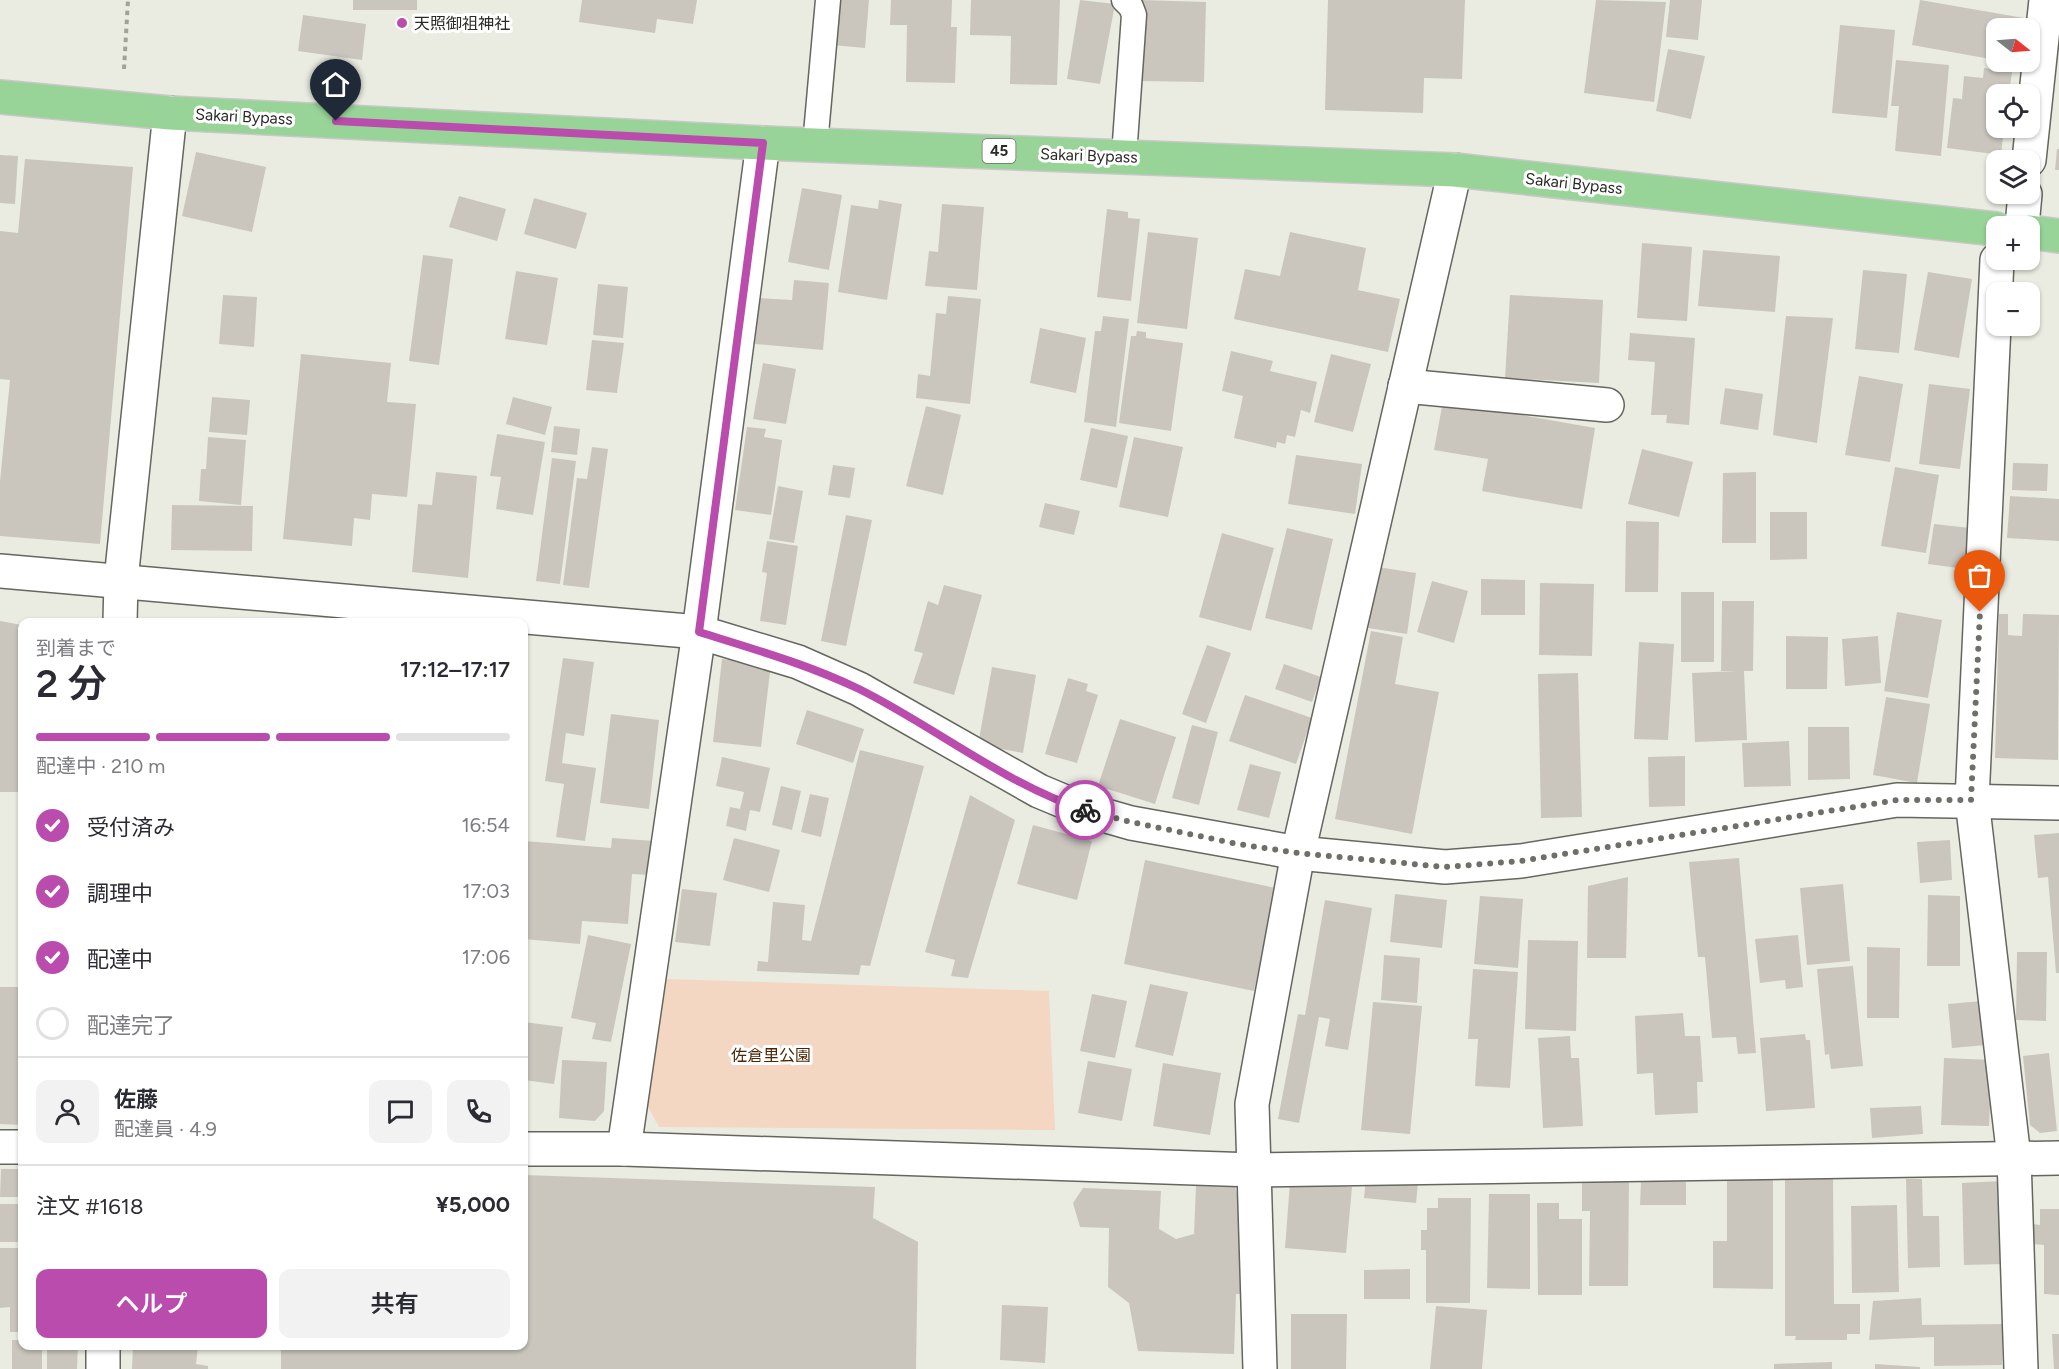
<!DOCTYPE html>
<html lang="ja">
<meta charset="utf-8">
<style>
:root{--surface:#fff;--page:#f2f2f3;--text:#2b2b33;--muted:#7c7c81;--line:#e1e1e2;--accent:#b94cac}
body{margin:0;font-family:Figtree,"Noto Sans JP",sans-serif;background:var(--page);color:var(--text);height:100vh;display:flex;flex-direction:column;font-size:22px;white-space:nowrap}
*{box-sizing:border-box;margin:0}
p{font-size:20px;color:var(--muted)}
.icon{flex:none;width:33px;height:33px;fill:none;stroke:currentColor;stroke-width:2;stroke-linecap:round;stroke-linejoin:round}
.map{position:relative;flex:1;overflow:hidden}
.panel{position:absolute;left:18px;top:618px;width:510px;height:732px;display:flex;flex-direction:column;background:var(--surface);border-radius:12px;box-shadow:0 2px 4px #0004}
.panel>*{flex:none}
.needle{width:39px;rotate:107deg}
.controls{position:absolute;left:1986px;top:18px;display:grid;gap:12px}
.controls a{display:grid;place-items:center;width:54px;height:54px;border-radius:12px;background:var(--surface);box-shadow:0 2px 4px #0004;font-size:30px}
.pin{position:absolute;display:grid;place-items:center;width:51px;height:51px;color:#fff;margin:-62px -26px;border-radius:50% 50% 50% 0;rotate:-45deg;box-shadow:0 0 6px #0007}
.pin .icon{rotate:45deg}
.courier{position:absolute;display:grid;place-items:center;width:60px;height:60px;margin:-30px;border:4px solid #b94cac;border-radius:50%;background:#fff;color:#222;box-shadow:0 2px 8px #0007}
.overview em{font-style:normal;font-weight:600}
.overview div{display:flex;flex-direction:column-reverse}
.overview{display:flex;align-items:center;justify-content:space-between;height:102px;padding:0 18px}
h1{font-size:39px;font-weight:600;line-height:45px}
.bar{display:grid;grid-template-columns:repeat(4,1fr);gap:9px 6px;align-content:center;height:72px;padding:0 18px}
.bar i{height:8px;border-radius:4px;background:var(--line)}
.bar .active{background:var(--accent)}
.bar p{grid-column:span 4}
.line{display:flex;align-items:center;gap:15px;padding:0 18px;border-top:2px solid var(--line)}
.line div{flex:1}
.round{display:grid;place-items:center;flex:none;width:63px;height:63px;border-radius:12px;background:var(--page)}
ol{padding:0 18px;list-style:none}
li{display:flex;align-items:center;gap:18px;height:66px}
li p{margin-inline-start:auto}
li .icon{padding:6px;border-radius:50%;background:var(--accent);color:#fff;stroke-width:4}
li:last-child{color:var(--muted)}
li i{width:33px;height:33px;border:3px solid var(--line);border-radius:50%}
.action{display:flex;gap:12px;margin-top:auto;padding:12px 18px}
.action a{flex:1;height:69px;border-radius:12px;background:var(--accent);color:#fff;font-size:24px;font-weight:600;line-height:69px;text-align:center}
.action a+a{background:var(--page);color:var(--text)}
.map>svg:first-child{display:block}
.green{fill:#f3d7c2}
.building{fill:#cac6be}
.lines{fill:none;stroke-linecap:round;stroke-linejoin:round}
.lane-casing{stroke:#65665e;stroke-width:27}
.street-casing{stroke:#65665e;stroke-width:36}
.highway-casing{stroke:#c8c8c7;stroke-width:36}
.path{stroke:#a0a29a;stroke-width:4;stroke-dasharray:4.5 4.5;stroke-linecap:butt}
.lane{stroke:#fff;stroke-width:24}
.street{stroke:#fff;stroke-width:33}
.highway{stroke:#98d497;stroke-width:33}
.done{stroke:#6d6f68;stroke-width:6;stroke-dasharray:0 10.8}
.route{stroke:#b94cac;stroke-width:8}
.poi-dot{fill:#b94cac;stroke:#fff;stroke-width:2}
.labels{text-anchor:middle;stroke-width:6;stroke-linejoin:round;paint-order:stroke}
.shield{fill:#fff;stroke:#6a6b68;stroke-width:1.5}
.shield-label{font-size:15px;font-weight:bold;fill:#2a2b27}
.poi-label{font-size:16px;fill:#2a2b27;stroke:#fff;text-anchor:start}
.street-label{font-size:16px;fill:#2a2b27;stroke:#fff}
.park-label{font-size:16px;fill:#4a2605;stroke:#fff}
</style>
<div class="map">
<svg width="2059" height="1369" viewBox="0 0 2059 1369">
<rect width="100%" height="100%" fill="#eaece2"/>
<!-- green -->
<path class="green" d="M666,979L1049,991L1055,1130L659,1127L648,1107Z"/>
<!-- building -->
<g class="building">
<rect x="353" y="0" width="64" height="10"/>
<path d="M582,0H697L693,24L657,19L655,33L579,22Z"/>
<path d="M836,0H869L865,48L832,45Z"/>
<path d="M891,0H952L951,27H957L955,83L906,82L907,25H890Z"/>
<path d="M971,0H1060L1057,85L1010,84L1011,36L970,35Z"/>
<path d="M1080,0L1115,4L1100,84L1067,79Z"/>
<path d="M1141,0L1206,2L1204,82L1139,81Z"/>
<path d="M1328,0H1465L1462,79L1424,78L1423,113L1325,110Z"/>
<path d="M1596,0L1666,2L1654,102L1584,93Z"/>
<path d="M1670,0H1702L1698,40L1666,37Z"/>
<path d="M1920,0L2035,20L2030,28H1996V60L1912,45Z"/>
<path d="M303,15L366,24L362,60L298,51Z"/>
<path d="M1840,25L1895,30L1887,118L1832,113Z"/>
<path d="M1668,49L1705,56L1691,119L1656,111Z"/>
<path d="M1896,60L1949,65L1941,156L1895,151L1899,106H1891Z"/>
<path d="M1984,68L2012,72L2009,94H1996V128H2004L2001,155L1947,148L1953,98L1962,99L1964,76L1983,78Z"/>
<path d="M2057,149H2059V170H2055Z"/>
<path d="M196,152L266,167L252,232L182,216Z"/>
<path d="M0,155L18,156L15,204L0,203Z"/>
<path d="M25,159L133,167L100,544L0,536V481L10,380L0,379V231L18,233Z"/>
<path d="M802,188L842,195L829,270L788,262Z"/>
<path d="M459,196L506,209L497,241L449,227Z"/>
<path d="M534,198L587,213L576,249L524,234Z"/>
<path d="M879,200L902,204L887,300L838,292L851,205L878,209Z"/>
<path d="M942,204L984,207L977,290L925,286L929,251L938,252Z"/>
<path d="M1107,209L1128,212V218L1140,219L1131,301L1097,297Z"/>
<path d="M1148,232L1198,238L1187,329L1137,323Z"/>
<path d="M1290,232L1366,248L1358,290L1400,299L1388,352L1234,319L1245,269L1280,276Z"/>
<path d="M1642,243L1692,247L1687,321L1637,318Z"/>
<path d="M1703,250L1780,256L1775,312L1698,306Z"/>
<path d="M423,255L453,259L439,365L409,361Z"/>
<path d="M1863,270L1907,274L1899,353L1855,349Z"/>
<path d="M516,271L558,278L547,345L505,339Z"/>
<path d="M1928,272L1972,279L1959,358L1914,350Z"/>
<path d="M794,280L829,283L823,350L755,344L759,298L792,300Z"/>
<path d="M598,284L628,287L623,338L593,335Z"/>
<path d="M223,295L257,297L254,347L219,344Z"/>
<path d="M1510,295L1603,300L1599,383L1505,378Z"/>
<path d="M948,296L981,299L970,404L916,398L918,374L930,376L936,313L946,314Z"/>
<path d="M1103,316L1129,319L1116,427L1084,422L1095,331H1101Z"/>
<path d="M1786,316L1833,318L1817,443L1773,435Z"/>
<path d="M1040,328L1086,338L1076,393L1030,383Z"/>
<path d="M1137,331L1146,332V338L1183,343L1171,431L1119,423L1131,336H1136Z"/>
<path d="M1630,333L1695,338L1689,425L1666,423L1667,415H1651L1655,362L1628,360Z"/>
<path d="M592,340L624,343L617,393L586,390Z"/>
<path d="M1231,351L1273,361L1270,371L1317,382L1310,413L1301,410L1295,437L1287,435L1285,444L1277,442L1276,448L1234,438L1243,396L1222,391Z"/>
<path d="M301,354L391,363L387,402L416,404L407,497L372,494L370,520L354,518L352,546L283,539Z"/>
<path d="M1331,354L1371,364L1353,432L1314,422Z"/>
<path d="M763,363L796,369L786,424L753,419Z"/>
<path d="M1859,376L1903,384L1890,462L1845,455Z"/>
<path d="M1929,384L1970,389L1960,469L1919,464Z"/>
<path d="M1725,388L1763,394L1758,430L1720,424Z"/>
<path d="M212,397L250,400L247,435L209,432Z"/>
<path d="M513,397L552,407L545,435L506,424Z"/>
<path d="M1443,401L1595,428L1582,509L1482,491L1488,459L1434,450Z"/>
<path d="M926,406L961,415L943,495L906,486Z"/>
<path d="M554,426L580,429L577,455L551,452Z"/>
<path d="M747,427L766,429L764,437L782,440L771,515L735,510Z"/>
<path d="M1091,428L1128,436L1117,488L1080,480Z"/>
<path d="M497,434L545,442L533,515L496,509L501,477L490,476Z"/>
<path d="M208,437L246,440L241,505L199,501L201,469H206Z"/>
<path d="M1134,437L1183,447L1168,517L1119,507Z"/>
<path d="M592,447L608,449L589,588L563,585L577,478L587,479Z"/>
<path d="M1642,449L1693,462L1679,517L1628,504Z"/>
<path d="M1296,455L1362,464L1355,514L1288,504Z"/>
<path d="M552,458L576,461L560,584L536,581Z"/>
<path d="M2013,463L2048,464L2047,491L2012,490Z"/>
<path d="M833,465L855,468L850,498L828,495Z"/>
<path d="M1895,467L1939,475L1926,553L1881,546Z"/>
<path d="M436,472L477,476L468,578L412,572L418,504L432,505Z"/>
<path d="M1756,472V543H1722L1723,473Z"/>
<path d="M778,486L803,491L794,543L769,539Z"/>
<path d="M2010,496L2059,499V541L2007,538Z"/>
<path d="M1045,503L1080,511L1074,535L1039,527Z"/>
<path d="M172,505L253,506L252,551L171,550Z"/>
<path d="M1770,512H1807V559L1770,560Z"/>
<path d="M846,515L872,520L846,646L821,641Z"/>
<path d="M1626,521L1659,522L1658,592H1625Z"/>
<path d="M1934,524L1979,529L1973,570L1928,564Z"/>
<path d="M1287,528L1333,539L1312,630L1265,618Z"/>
<path d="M1222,533L1274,548L1251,631L1199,617Z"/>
<path d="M767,541L798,546L786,625L760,621L767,573L762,572Z"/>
<path d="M1378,567L1416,573L1407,634L1368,628Z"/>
<path d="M1481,579L1525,580V615H1481Z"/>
<path d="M1432,581L1468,591L1454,643L1417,632Z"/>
<path d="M1540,583L1594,584L1592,656L1539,655Z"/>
<path d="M944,585L982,595L954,695L913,683L923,653L914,651L928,601L938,605Z"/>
<rect x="1681" y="592" width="33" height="70"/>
<path d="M1722,601H1754L1753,671H1744L1747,740L1695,742L1692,673L1737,671H1721Z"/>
<path d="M1897,612L1942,620L1928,698L1884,691Z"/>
<path d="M1999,614H2008V635L2022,636L2023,614L2059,615L2058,760L1995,758Z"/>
<path d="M0,621L22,625V792H0Z"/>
<path d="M1371,631L1403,637L1395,684L1439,692L1412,834L1335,819Z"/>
<path d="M1786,636L1828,637L1827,689H1786Z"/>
<path d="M1878,636L1881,683L1845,686L1842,639Z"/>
<path d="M1639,642L1674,644L1668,740L1634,739Z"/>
<path d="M1207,645L1231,653L1206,723L1182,714Z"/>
<path d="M563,658L594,662L584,736L566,733L562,763L596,768L585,841L556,837L564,784L545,781Z"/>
<path d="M722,659L771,664L761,747L713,742Z"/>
<path d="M1284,664L1321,677L1312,702L1275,689Z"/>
<path d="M992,667L1036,675L1023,753L978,745Z"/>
<path d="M1578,673L1582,817L1541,818L1538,674Z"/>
<path d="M1068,678L1088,684L1086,691L1098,695L1077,763L1045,754Z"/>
<path d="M1245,695L1312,718L1296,764L1229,741Z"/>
<path d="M1886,697L1930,704L1917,783L1873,775Z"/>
<path d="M807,710L864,729L853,763L796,744Z"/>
<path d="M611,714L659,720L649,809L600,803Z"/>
<path d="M1120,719L1176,737L1155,804L1098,786Z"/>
<path d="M1192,725L1218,732L1199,805L1172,798Z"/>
<path d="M1808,727H1849L1850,779L1808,780Z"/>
<path d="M1789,741L1791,786L1744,787L1742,743Z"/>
<path d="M860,750L924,766L870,966L861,965L859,975L757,971L758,961L768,962L773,902L805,905L802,940L811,941Z"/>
<path d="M1685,756V806L1649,807L1648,757Z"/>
<path d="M722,757L770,768L760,812L750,810L746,831L726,826L730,807L740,809L744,792L716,786Z"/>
<path d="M1250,764L1281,772L1269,818L1237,810Z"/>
<path d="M781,786L801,791L792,830L772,825Z"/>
<path d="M810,794L829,798L821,837L801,832Z"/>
<path d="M970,795L1015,820L968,978L951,976L955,960L925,952Z"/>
<path d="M1033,825L1092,841L1077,900L1017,884Z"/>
<path d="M2059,833V973H2056L2048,877L2038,878L2034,835Z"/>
<path d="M612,838L654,841L651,875L632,874L628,924L582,921L580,944L524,939V841L611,848Z"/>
<path d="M734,838L780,850L769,892L723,880Z"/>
<path d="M1950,840L1952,880L1920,883L1917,842Z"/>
<path d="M1739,858L1756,1053L1738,1054L1736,1037L1712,1038L1705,957H1698L1689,862Z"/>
<path d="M1145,860L1276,888L1254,991L1124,964Z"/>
<path d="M1628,877L1626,958H1587L1588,886Z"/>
<path d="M1843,884L1850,961L1807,965L1800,888Z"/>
<path d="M682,889L717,893L710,946L675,942Z"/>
<path d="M1395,894L1447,900L1442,948L1390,942Z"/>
<path d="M1928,895L1960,896V966H1927Z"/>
<path d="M1480,896L1523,899L1518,968L1474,964Z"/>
<path d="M1325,900L1372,908L1348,1050L1325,1046L1330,1019L1319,1017L1299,1123L1278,1119L1298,1014L1305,1015Z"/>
<path d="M588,935L631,944L611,1042L592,1039L596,1023L571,1018Z"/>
<path d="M1798,935L1803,987L1786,989L1785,980L1760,983L1755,939Z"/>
<path d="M1528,940L1578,941L1576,1031L1525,1029Z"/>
<path d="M1867,947L1900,948L1899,1018H1867Z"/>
<path d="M2017,952H2047L2046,1021L2016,1020Z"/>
<path d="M1384,955L1420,958L1417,1003L1381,1000Z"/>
<path d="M1853,966L1863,1066L1831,1069L1829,1054L1825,1055L1817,969Z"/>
<path d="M1473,969L1518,972L1510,1088L1475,1086L1478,1039H1468Z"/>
<path d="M1150,984L1188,992L1173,1056L1135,1047Z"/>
<path d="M0,987H22V1125L0,1124Z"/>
<path d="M1092,994L1127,1001L1115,1058L1080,1051Z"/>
<path d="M1982,1001L1986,1045L1952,1048L1948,1004Z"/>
<path d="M1373,1002L1422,1006L1410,1134L1361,1130Z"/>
<path d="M1683,1013L1685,1036H1700L1703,1082H1697L1698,1113L1655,1115L1653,1073L1637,1074L1635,1016Z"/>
<path d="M524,1022L563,1027L554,1084L524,1080Z"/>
<path d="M1805,1034L1806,1040H1810L1815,1108L1766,1111L1760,1038Z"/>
<path d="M1570,1036L1571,1058H1579L1583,1126L1543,1128L1538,1038Z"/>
<path d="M2049,1053L2057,1131L2040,1133L2030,1125L2023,1056Z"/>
<path d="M1944,1058L1992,1060L1989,1126L1941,1125Z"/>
<path d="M562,1060L607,1062L604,1111L595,1121L559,1118Z"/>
<path d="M1088,1061L1132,1069L1122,1121L1078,1113Z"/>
<path d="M1163,1063L1221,1073L1210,1135L1153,1126Z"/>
<path d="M1921,1106L1923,1134L1872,1138L1870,1108Z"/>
<path d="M1,1169H22V1197H0Z"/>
<path d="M524,1175L875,1187L873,1218L918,1242L916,1369H281V1346H524Z"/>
<path d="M1366,1178L1418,1183L1416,1203L1364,1198Z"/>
<path d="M1785,1179H1833L1834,1304H1860V1334H1847V1340H1795L1796,1336H1785Z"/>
<path d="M1906,1179H1922L1923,1216H1939L1940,1267L1908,1268Z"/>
<path d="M1582,1180H1629L1628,1286H1589L1590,1211H1582Z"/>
<path d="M1727,1180H1773V1289L1713,1288V1241H1727Z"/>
<path d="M2002,1181L2004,1264L1964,1265L1962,1183Z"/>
<path d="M1290,1182L1352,1187L1346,1253L1285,1248Z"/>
<path d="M1641,1182H1686V1205H1640Z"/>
<path d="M1196,1186L1235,1187L1248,1231L1245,1294H1236L1234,1354L1138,1351L1129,1303L1108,1287L1109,1228L1080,1227L1073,1203L1083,1188L1161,1191L1159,1229L1176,1239L1194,1234Z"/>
<path d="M1489,1194H1530V1289L1487,1288Z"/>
<path d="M1438,1198H1471L1470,1303H1426V1250H1421V1230H1427V1208H1438Z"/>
<path d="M1537,1203H1559V1219H1582V1295H1538Z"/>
<rect x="0" y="1204" width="22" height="38"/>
<path d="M1897,1205L1899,1292L1852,1293L1851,1206Z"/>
<path d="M2040,1209H2059V1295L2044,1294V1245L2032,1244V1224L2040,1225Z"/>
<path d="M0,1248H22V1332H10V1307L0,1308Z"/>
<path d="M1410,1269V1299H1364V1270Z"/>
<path d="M1921,1298L1922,1325L2002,1324V1365L1934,1366V1337L1869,1340L1873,1301Z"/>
<path d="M1002,1305L1048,1307L1045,1363L1000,1360Z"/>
<path d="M1436,1306L1487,1310L1482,1369H1430Z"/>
<path d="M1291,1314H1347L1346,1369H1291Z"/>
<path d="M2052,1334H2059V1369H2054Z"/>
<path d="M12,1340H22V1346H42V1369H12Z"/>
<path d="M47,1346H78L77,1369H47Z"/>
<path d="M133,1346H198L196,1364L208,1366V1369H132Z"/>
<path d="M1832,1362V1369H1774V1364Z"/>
<path d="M1875,1364L1920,1367V1369H1875Z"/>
</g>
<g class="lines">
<!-- lane casing -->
<g class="lane-casing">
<g id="lane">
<path d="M815,145L828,0"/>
<path d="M1124,156L1134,15L1131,7L1124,0"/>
</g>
</g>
<!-- street casing -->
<g class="street-casing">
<g id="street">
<path d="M2029,160L2046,0"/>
<path d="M2022,226L2025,194"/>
<path d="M1997,260L1972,800L2014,1158L2021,1369"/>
<path d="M1405,386L1607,405"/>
<path d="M0,571L699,632L798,662L859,689L1039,791L1082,809L1131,823L1298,853L1445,867L1521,861L1897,800L2059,803"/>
<path d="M120,622L121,580L170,113"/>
<path d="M0,1147H22"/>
<path d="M524,1149H624L1254,1170L2059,1158"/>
<path d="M624,1149L699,632L763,143"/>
<path d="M103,1369V1346"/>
<path d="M1260,1369L1252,1104L1298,853L1455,170"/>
</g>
</g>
<!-- highway casing -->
<g class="highway-casing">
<g id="highway">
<path d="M0,97L170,113L763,143L1455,170L1996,229"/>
<path d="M2030,232L2059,236"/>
</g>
</g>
<!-- path -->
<path class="path" d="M124,69L128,0"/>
<!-- lane -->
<use href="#lane" class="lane"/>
<!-- street -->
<use href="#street" class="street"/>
<!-- highway -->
<use href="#highway" class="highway"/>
</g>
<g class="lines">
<!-- done -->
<path class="done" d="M1085,810L1131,822L1238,844L1298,853L1445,867L1521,861L1897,800H1971L1980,612"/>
<!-- route -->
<path class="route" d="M336,121L763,143L699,632C753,649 807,664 859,689C932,725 1008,786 1085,810"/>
</g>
<!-- markers -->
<circle class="poi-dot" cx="402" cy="23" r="6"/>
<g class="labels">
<!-- shield labels -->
<rect class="shield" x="982.5" y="139" width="33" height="24" rx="4.5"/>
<g class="shield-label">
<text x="999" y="156">45</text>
</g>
<!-- poi labels -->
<g class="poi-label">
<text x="414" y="29">天照御祖神社</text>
</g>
<!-- street labels -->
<g class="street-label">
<text transform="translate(244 116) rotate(3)" y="6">Sakari Bypass</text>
<text transform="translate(1089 155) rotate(2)" y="6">Sakari Bypass</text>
<text transform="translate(1574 183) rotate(6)" y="6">Sakari Bypass</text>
</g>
<!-- park labels -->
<g class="park-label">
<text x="771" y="1061">佐倉里公園</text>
</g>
</g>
</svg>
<div class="controls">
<a><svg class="needle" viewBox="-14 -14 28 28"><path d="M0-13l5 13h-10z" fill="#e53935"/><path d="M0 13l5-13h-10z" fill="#7c7c81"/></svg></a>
<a><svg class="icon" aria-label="locate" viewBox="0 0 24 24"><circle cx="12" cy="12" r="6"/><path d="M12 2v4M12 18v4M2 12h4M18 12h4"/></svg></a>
<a><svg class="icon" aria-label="layers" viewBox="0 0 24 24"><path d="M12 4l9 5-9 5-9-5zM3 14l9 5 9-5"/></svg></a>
<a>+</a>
<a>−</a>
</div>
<div class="pin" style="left:1980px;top:612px;background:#ea580c"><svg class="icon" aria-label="bag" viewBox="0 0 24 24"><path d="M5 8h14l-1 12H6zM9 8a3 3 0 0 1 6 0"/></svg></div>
<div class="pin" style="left:336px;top:121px;background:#1f2937"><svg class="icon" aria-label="home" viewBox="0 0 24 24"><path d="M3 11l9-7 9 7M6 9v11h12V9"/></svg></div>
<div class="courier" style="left:1085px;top:810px"><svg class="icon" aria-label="bike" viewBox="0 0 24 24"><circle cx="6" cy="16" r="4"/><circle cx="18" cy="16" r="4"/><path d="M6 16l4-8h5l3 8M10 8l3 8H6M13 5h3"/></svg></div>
<section class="panel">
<div class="overview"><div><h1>2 分</h1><p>到着まで</p></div><em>17:12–17:17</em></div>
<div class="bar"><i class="active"></i><i class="active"></i><i class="active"></i><i></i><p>配達中 · 210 m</p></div>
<ol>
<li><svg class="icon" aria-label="check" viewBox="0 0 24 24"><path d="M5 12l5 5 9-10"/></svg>受付済み<p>16:54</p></li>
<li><svg class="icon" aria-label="check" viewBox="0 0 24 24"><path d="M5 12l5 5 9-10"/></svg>調理中<p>17:03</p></li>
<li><svg class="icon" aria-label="check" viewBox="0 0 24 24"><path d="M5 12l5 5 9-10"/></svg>配達中<p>17:06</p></li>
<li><i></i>配達完了</li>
</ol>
<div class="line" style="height:108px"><a class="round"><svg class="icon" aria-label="person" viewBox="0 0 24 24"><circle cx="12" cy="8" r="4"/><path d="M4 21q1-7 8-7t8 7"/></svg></a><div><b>佐藤</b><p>配達員 · 4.9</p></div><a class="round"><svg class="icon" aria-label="chat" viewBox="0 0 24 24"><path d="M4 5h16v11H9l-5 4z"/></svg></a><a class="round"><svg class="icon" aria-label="phone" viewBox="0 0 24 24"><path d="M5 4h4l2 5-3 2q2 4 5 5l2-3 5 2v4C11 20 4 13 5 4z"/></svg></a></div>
<div class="line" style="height:78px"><div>注文 #1618</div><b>¥5,000</b></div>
<div class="action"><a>ヘルプ</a><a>共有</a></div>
</section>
</div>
